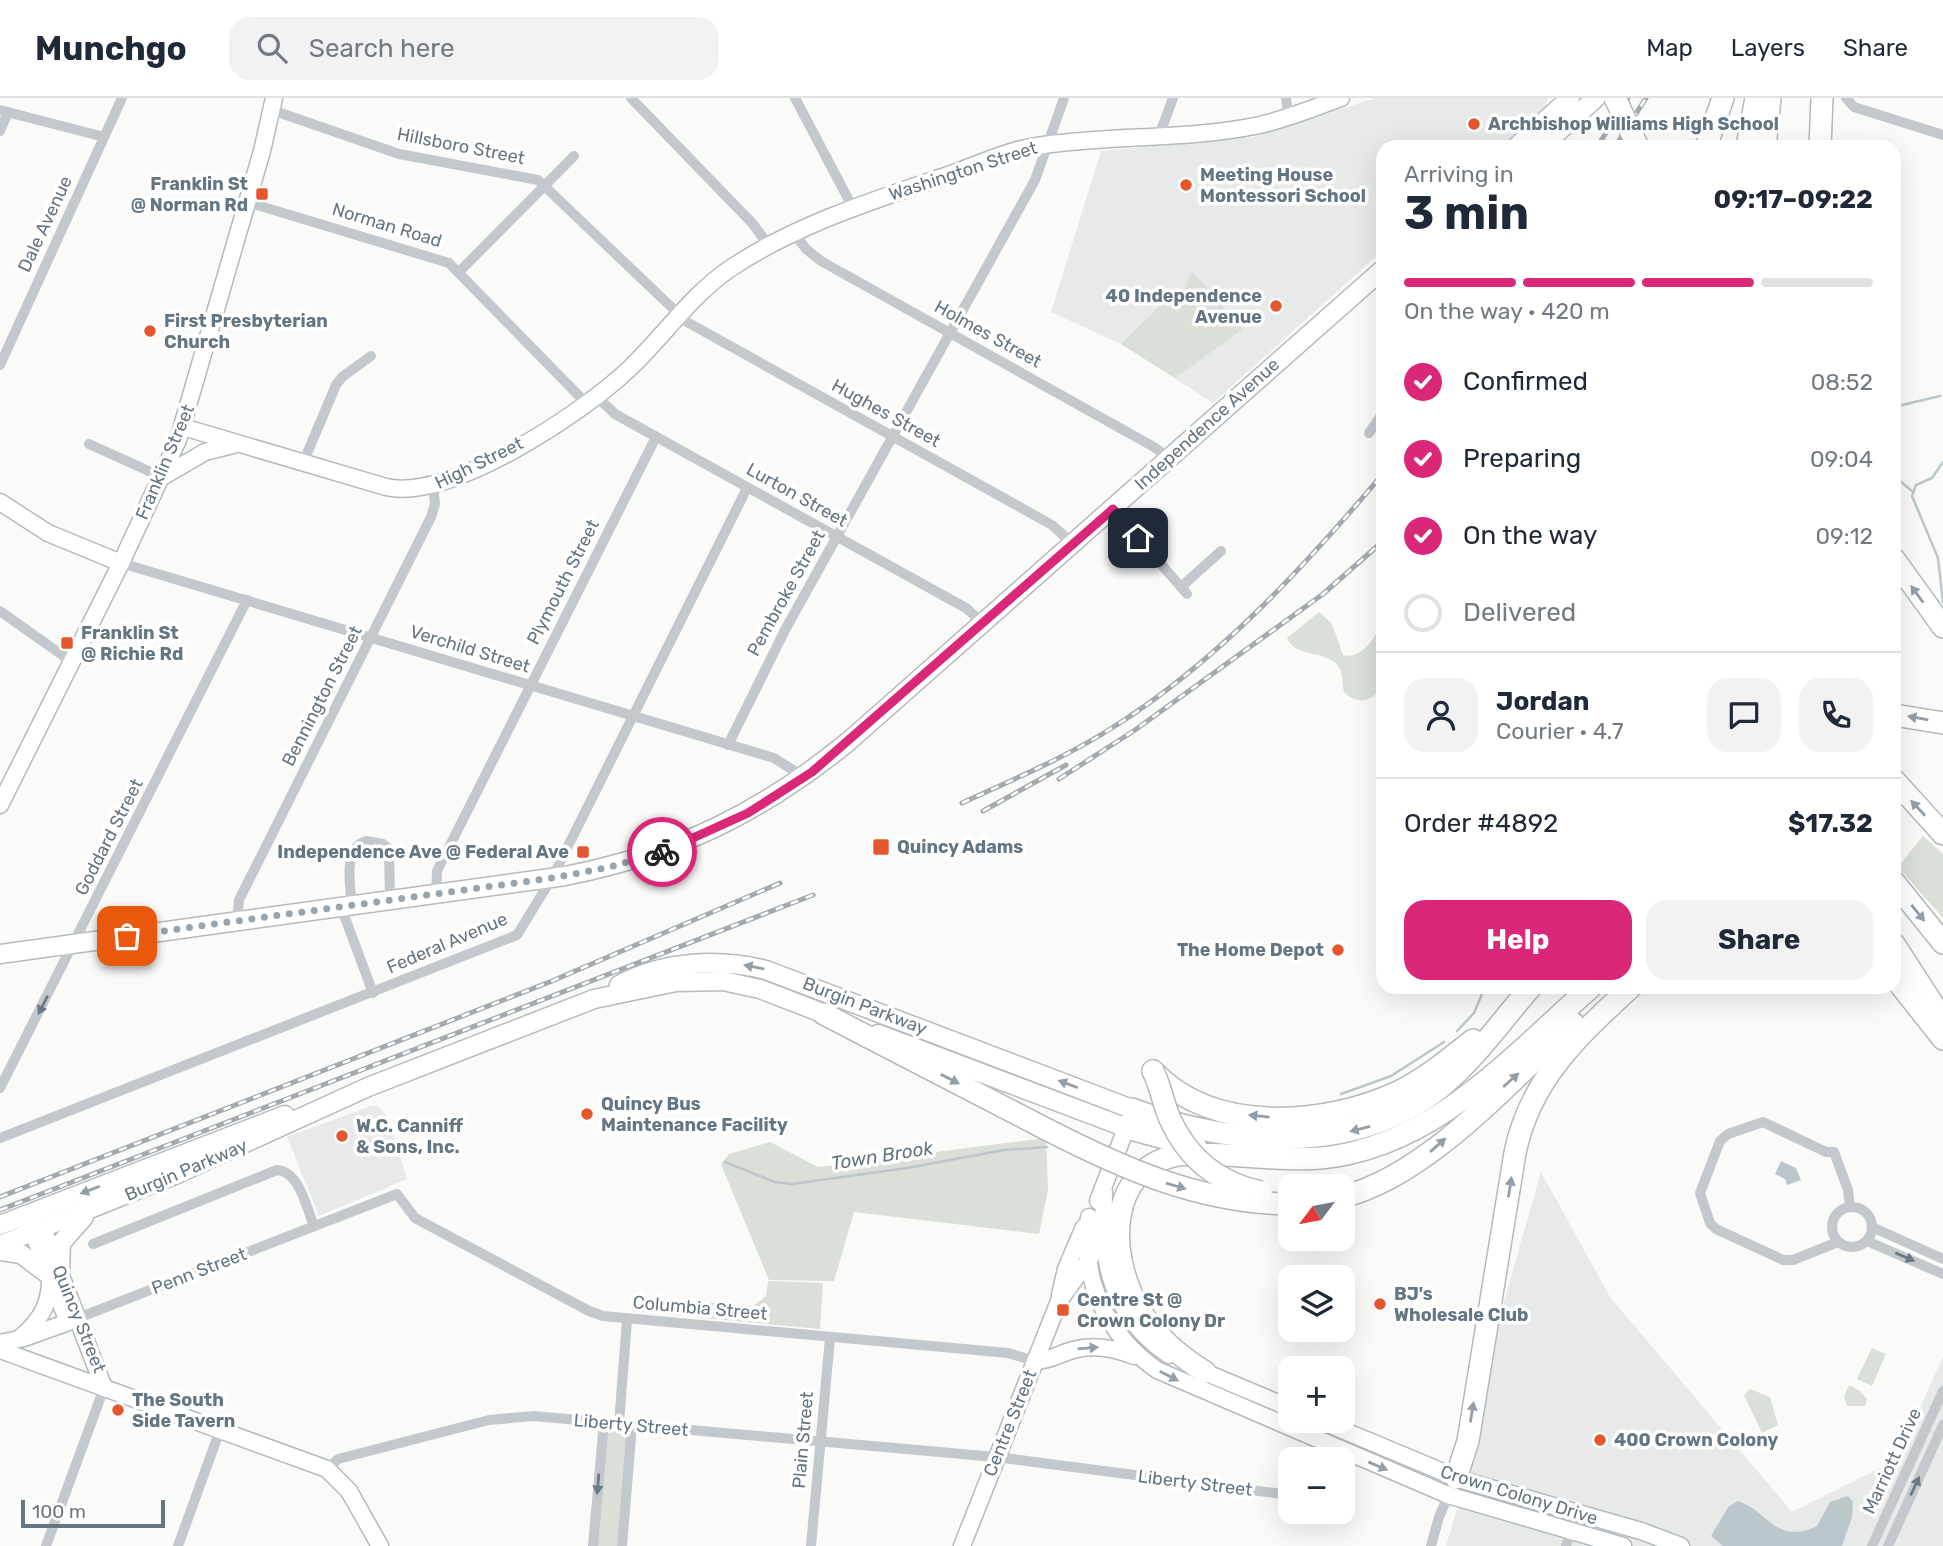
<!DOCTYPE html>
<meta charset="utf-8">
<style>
:root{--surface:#fff;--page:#f2f2f3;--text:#1f2937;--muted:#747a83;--line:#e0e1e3;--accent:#db2777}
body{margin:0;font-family:Rubik,sans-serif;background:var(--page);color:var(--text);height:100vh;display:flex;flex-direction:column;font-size:26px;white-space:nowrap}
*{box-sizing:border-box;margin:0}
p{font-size:23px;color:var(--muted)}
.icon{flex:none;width:38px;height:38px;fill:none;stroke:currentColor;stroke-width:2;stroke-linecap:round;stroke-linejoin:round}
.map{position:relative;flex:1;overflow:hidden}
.details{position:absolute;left:1376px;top:42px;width:525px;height:854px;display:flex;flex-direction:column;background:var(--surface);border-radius:21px;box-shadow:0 7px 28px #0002}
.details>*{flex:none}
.needle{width:46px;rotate:238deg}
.tools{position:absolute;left:1278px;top:1076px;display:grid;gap:14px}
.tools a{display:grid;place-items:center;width:77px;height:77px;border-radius:14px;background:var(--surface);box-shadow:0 7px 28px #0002;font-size:35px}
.scale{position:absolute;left:21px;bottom:18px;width:144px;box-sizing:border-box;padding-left:7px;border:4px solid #657683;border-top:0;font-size:19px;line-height:24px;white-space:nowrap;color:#657683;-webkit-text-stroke:5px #fff;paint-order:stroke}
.pin{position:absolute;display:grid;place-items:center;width:60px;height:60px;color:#fff;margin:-30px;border-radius:14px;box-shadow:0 4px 10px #0006}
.courier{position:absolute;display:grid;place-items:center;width:70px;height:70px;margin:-35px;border:5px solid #db2777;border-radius:50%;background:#fff;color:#222;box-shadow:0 2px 9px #0007}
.overview em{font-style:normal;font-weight:700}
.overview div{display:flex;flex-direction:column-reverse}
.overview{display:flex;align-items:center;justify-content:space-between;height:119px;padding:0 28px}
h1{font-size:46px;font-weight:700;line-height:52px}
.bar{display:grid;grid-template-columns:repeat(4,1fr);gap:10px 7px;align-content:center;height:84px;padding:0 28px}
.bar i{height:9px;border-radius:5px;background:var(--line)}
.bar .on{background:var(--accent)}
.bar p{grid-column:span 4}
.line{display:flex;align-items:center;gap:18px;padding:0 28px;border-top:2px solid var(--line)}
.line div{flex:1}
.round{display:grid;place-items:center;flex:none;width:74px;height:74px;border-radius:21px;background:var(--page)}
ol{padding:0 28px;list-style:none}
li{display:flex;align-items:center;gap:21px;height:77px}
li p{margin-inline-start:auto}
li .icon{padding:7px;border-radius:50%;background:var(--accent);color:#fff;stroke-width:4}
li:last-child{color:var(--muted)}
li i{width:38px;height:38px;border:4px solid var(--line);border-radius:50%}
.action{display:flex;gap:14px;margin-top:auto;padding:14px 28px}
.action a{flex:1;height:80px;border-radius:21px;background:var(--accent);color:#fff;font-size:28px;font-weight:700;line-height:80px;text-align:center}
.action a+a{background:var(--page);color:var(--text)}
header{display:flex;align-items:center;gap:42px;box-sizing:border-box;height:98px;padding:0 35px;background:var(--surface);border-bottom:2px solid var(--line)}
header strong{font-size:33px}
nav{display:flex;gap:38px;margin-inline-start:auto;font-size:24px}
.search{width:490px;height:63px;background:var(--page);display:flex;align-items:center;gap:18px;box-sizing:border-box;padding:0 24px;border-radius:21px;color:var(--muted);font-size:26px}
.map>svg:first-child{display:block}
.built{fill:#e8e9e9}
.green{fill:#dadfd7}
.water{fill:#bbc7cb}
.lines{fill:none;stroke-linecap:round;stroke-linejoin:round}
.stream{stroke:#bbc7cb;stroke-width:2.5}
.secondary-casing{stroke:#b3babf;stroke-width:19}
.primary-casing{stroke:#b5babe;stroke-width:21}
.highway-casing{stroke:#b4b9bd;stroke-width:24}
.street{stroke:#c3c8cc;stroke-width:10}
.secondary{stroke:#fff;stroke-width:16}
.primary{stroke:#fff;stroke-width:18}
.highway{stroke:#fff;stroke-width:21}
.rail-casing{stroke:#a2aab0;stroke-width:5}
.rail{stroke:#fff;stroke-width:2.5;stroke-dasharray:8;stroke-linecap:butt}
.highway-bridge-casing{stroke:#b4b9bd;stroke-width:24;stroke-linecap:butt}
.highway-bridge{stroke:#fff;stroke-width:21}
.oneway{fill:#939fa8}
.oneway2{fill:#6a7a87}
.done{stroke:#99a4ac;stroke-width:7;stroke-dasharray:0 12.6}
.route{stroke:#db2777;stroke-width:9}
.poi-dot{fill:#e4572e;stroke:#fff;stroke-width:2.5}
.labels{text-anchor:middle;stroke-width:7;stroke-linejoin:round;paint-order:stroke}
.poi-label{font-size:18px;font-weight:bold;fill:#657683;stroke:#fff;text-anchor:start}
.street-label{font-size:18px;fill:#657683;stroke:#fff}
.water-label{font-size:19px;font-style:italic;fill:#60757c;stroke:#fff}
</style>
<header>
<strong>Munchgo</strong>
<div class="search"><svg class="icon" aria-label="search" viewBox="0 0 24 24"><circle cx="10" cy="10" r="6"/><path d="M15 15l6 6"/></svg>Search here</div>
<nav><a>Map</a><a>Layers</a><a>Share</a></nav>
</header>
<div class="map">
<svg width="1943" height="1448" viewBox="0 0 1943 1448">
<rect width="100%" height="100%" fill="#fafaf8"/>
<!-- built -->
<g class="built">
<path d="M1375,0H1548L1545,9L1500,49H1382V153L1213,305L1121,246L1051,214L1101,53L1254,39Z"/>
<path d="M371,1008H378L389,1021L407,1081L319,1118L287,1039Z"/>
<path d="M1541,1074L1610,1199L1792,1414L1896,1362L1943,1259V1448H1446L1472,1362L1492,1245Z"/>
</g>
<!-- green -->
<g class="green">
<path d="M1192,173L1243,231L1175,280L1121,246L1161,207L1184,193Z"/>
<path d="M1382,470V590C1371,603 1358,608 1344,594C1342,586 1343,578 1340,571C1330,551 1295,561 1287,540L1319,514L1332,526L1343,557C1362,562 1379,537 1382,519C1385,502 1378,487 1382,470Z"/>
<path d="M1923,738L1943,756V820L1898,769Z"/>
<path d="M1046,1040L1048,1092L1039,1136L854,1114L834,1183L769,1182L721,1066L729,1056L770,1044L818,1069Z"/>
<path d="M768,1183L823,1185L820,1231L632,1213L637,1198L753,1208L766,1198Z"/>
<path d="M1872,1250L1886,1256L1872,1288L1857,1281Z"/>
<path d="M1849,1287L1860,1293L1867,1301L1865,1308H1847L1844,1299Z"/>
<path d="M1750,1291L1770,1299L1778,1327L1762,1335L1744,1297Z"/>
<path d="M604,1324L632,1327L622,1448H593Z"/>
</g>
<!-- water -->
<g class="water">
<path d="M1781,1063L1796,1070L1801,1082L1787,1087L1785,1081L1775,1076Z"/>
<path d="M1848,1398L1853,1404L1852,1419L1842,1448H1723L1711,1438L1729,1408L1738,1403C1768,1412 1775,1448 1817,1428L1830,1404Z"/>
</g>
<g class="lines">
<!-- stream -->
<g class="stream">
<path d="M1894,309L1940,298"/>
<path d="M1943,364L1932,380L1916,387L1912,398L1938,460L1943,504"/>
<path d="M1894,372L1900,383L1912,393"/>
<path d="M1457,933L1474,915L1485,889"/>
<path d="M1341,996L1391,978L1444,944"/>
<path d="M725,1064L775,1084L792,1086L907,1070L1004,1052L1047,1049"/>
</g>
<!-- secondary casing -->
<g class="secondary-casing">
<g id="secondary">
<path d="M183,329L386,389C449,404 583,315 629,271C664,238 691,197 731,170C797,126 877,101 951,76C979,66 1008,52 1037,48C1109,37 1184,42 1255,28C1285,22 1313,10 1341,0"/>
<path d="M162,379L205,354L233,347"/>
<path d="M0,404L48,435L121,465"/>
<path d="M0,707L121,465L178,342L262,53L274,0"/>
<path d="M1098,1103L1130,1020"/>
<path d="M1089,1119C1080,1181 1106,1236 1157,1272L1448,1397L1623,1448"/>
<path d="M39,1120L104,1290"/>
<path d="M28,1122L68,1224"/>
<path d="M1104,1141C1107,1189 1128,1230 1169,1257"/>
<path d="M1060,1197L1066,1171L1084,1129"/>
<path d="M22,1238C40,1223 50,1206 50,1182"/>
<path d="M0,1245L24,1240L77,1221"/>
<path d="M0,1252L327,1371L349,1393L380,1448"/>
<path d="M1035,1263C1049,1263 1059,1256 1073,1252C1094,1246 1114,1250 1134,1258"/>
<path d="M1195,1270L1290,1310"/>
<path d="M1321,1323L1462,1382L1641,1433L1681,1448"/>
<path d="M962,1448L1059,1203L1098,1149L1103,1134L1104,1094"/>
</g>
</g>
<!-- primary casing -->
<g class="primary-casing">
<g id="primary">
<path d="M1516,49L1570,0"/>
<path d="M1541,49L1596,0"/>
<path d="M0,856L565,778C677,756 761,715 849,643L1382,172"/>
<path d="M619,887C663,863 718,860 766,872L1132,1011"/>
<path d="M878,936L1127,1030"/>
<path d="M0,1127L285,1017"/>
<path d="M0,1147L177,1076L368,989L594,901L676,884L723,883L760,891L835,920"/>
<path d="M0,1153L21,1156L49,1177"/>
<path d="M60,1173L61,1145L84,1119"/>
</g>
</g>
<!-- highway casing -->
<g class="highway-casing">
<g id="highway">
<path d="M1706,49L1723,0"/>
<path d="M1747,49L1756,0"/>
<path d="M1765,49L1770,0"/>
<path d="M1820,49L1822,0"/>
<path d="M1894,461L1943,529"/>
<path d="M1894,617L1943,625"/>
<path d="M1894,682L1943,736"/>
<path d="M1894,784L1943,845"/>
<path d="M1894,846L1943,922"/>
<path d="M1894,879L1943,941"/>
<path d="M824,916L1046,1031"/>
<path d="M1153,973C1213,1037 1325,1028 1398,994C1425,981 1449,961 1473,942"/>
<path d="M1132,1011C1230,1048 1356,1058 1442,988C1476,960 1502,922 1531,889"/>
<path d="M1127,1030L1196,1049"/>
<path d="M1342,1099C1427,1078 1509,984 1573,925"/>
<path d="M1205,1274C1179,1258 1156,1238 1140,1212C1109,1161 1104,1073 1177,1057C1225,1053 1273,1064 1321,1060C1434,1049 1511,959 1591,889"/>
<path d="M1456,1380L1468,1343L1515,1055C1530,981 1578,938 1631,889"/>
</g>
</g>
<!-- street -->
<g class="street">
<path d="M631,0L753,126L769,148"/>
<path d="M795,0L853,110"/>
<path d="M1286,0L1288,18"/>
<path d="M1846,0L1854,9L1943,37"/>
<path d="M0,12L104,39"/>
<path d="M272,12L399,56L538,82L687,224L1052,427L1073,446"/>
<path d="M0,33L8,14"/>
<path d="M1159,38L1173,0"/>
<path d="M247,104L449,165L586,305"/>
<path d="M795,136L806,151L821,163L1154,349L1169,360"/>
<path d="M459,174L574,58"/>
<path d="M0,267L122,0"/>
<path d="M596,298L615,316L966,510L983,525"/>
<path d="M1369,335L1382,316"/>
<path d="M89,346L162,379"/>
<path d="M303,365L336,287L342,279L371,258"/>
<path d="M1113,411L1187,496"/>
<path d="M121,465L774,660L804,679"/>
<path d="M1181,489L1221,453"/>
<path d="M0,513L72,564"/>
<path d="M728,647L785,532L1035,82L1064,0"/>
<path d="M436,796L437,773L656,339"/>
<path d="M352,807C350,788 343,750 366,743L383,746L389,751L390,802"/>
<path d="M341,809L373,895"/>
<path d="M237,823L239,802L431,419L435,406L433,388"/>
<path d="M0,990L247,502"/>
<path d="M0,1040L517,837L552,780L747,390"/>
<circle cx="1852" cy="1129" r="20"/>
<path d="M1872,1129L1943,1161"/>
<path d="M1867,1143L1943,1176"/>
<path d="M1838,1144L1793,1162H1783L1716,1131L1710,1125L1700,1095L1720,1043L1728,1036L1763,1024L1826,1054H1834L1848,1092L1850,1109"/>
<path d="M93,1146L277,1072C300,1074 306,1109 314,1128"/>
<path d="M78,1220L397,1096L415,1120L589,1213L603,1218L1008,1255L1035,1263"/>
<path d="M619,1325L627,1222"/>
<path d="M327,1371L338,1361L489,1322L534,1318L996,1359L1290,1397"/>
<path d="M46,1448L104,1290"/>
<path d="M178,1448L220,1332"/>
<path d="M593,1448L604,1324"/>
<path d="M622,1448L632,1327"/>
<path d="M811,1448L830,1240"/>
<path d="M1431,1448L1439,1419L1456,1380"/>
<path d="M1566,1448L1571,1433"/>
<path d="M1872,1448L1943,1293"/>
<path d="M1888,1448L1943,1327"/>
</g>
<!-- secondary -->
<use href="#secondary" class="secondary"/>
<!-- primary -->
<use href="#primary" class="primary"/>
<!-- highway -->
<use href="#highway" class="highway"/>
<!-- rail casing -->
<g class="rail-casing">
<g id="rail">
<path d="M1597,49L1628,0"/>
<path d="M1615,49L1646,0"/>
<path d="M1059,681L1135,632L1323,496L1382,444"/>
<path d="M962,705C1014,681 1067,659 1115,628C1219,562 1303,470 1382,377"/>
<path d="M983,713L1066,667"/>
<path d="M0,1099L552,883L780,785"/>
<path d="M0,1112L813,797"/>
</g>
</g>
<!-- rail -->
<use href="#rail" class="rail"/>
<!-- highway-bridge casing -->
<g class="highway-bridge-casing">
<g id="highway-bridge">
<path d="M1615,0L1638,49"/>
<path d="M1153,973C1161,989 1163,1005 1170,1021C1188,1061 1218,1085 1261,1094"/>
<path d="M1046,1031C1124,1071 1200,1105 1290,1106"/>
</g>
</g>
<!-- highway-bridge -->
<use href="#highway-bridge" class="highway-bridge"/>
</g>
<!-- one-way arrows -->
<defs><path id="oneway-solid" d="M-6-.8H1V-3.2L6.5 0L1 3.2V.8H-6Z" transform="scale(1.75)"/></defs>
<g class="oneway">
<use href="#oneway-solid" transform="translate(1917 496) rotate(-126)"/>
<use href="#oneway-solid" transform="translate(1918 620) rotate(-170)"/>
<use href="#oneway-solid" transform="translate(1918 710) rotate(-133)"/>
<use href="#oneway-solid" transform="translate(1918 815) rotate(51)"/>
<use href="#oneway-solid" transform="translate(754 869) rotate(-169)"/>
<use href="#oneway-solid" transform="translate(950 981) rotate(27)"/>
<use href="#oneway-solid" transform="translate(1511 982) rotate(-42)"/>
<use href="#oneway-solid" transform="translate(1068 986) rotate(-159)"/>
<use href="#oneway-solid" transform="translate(1259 1018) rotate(-174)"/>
<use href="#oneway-solid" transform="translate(1360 1031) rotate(166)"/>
<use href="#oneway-solid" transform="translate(1438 1047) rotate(-41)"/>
<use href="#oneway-solid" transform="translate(1176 1088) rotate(16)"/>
<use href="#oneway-solid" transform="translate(1510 1089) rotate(-81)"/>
<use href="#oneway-solid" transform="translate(90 1092) rotate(159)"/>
<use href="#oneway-solid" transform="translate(1088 1250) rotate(-5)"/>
<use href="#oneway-solid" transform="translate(1169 1278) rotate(27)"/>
<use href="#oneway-solid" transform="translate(1472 1314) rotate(-81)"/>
<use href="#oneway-solid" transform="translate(1378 1368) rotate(23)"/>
</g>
<g class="oneway2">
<use href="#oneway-solid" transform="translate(43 907) rotate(117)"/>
<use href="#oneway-solid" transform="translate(1905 1159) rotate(23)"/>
<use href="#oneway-solid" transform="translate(598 1386) rotate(95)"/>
<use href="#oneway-solid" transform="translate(1915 1388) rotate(-65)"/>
</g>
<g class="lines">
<!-- done -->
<path class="done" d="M127,838L552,780L610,769L662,754"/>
<!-- route -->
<path class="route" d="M662,754L748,715L812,674L1113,411L1138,440"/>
</g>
<!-- markers -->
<g class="poi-dot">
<circle cx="1474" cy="26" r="7"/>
<circle cx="1186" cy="87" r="7"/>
<rect x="255" y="89" width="14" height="14" rx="3.5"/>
<circle cx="1276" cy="208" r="7"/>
<circle cx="150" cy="233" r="7"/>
<rect x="60" y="538" width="14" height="14" rx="3.5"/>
<rect x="872" y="740" width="18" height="18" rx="3.5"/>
<rect x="576" y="747" width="14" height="14" rx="3.5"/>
<circle cx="1338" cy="852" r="7"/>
<circle cx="587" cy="1016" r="7"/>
<circle cx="342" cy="1038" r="7"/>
<circle cx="1380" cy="1206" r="7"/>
<rect x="1056" y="1205" width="14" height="14" rx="3.5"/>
<circle cx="118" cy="1312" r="7"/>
<circle cx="1600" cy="1342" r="7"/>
</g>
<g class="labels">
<!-- poi labels -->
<g class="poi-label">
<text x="1488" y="32">Archbishop Williams High School</text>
<text x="1200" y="83">Meeting House<tspan x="1200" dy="21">Montessori School</tspan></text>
<text x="248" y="92" text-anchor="end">Franklin St<tspan x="248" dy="21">@ Norman Rd</tspan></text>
<text x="1262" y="204" text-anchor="end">40 Independence<tspan x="1262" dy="21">Avenue</tspan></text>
<text x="164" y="229">First Presbyterian<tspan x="164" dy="21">Church</tspan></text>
<text x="81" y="541">Franklin St<tspan x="81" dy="21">@ Richie Rd</tspan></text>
<text x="897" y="755">Quincy Adams</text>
<text x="569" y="760" text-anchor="end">Independence Ave @ Federal Ave</text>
<text x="1324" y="858" text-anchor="end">The Home Depot</text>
<text x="601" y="1012">Quincy Bus<tspan x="601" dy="21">Maintenance Facility</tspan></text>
<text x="356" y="1034">W.C. Canniff<tspan x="356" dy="21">&amp; Sons, Inc.</tspan></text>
<text x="1394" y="1202">BJ's<tspan x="1394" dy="21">Wholesale Club</tspan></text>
<text x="1077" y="1208">Centre St @<tspan x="1077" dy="21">Crown Colony Dr</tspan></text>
<text x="132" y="1308">The South<tspan x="132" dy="21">Side Tavern</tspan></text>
<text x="1614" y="1348">400 Crown Colony</text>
</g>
<!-- street labels -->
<g class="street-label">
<text transform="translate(461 48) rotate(11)" y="6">Hillsboro Street</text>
<text transform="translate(963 73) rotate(-18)" y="6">Washington Street</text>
<text transform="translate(45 126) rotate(-65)" y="6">Dale Avenue</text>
<text transform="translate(387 127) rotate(17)" y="6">Norman Road</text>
<text transform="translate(988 236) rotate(29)" y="6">Holmes Street</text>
<text transform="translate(886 315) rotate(29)" y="6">Hughes Street</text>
<text transform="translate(1207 326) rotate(-42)" y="6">Independence Avenue</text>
<text transform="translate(165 364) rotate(-67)" y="6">Franklin Street</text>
<text transform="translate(479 365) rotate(-26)" y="6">High Street</text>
<text transform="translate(797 397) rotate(29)" y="6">Lurton Street</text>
<text transform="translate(563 484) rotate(-63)" y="6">Plymouth Street</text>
<text transform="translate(786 495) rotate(-61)" y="6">Pembroke Street</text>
<text transform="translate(470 551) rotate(17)" y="6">Verchild Street</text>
<text transform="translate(322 598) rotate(-63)" y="6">Bennington Street</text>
<text transform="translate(109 739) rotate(-63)" y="6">Goddard Street</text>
<text transform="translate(447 845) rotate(-23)" y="6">Federal Avenue</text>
<text transform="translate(865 908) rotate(21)" y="6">Burgin Parkway</text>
<text transform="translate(186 1072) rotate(-23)" y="6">Burgin Parkway</text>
<text transform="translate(199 1173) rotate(-21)" y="6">Penn Street</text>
<text transform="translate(700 1210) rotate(5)" y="6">Columbia Street</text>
<text transform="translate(79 1221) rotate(68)" y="6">Quincy Street</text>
<text transform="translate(1010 1325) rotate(-68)" y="6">Centre Street</text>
<text transform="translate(631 1327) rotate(5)" y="6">Liberty Street</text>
<text transform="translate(803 1342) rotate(-85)" y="6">Plain Street</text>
<text transform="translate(1892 1363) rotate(-65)" y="6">Marriott Drive</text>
<text transform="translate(1195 1385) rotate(7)" y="6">Liberty Street</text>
<text transform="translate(1519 1397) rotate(17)" y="6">Crown Colony Drive</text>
</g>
<!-- water labels -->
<g class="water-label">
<text transform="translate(882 1057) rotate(-9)" y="7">Town Brook</text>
</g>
</g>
</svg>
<div class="tools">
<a><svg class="needle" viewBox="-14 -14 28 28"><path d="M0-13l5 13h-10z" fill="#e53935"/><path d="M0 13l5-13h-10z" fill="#747a83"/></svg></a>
<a><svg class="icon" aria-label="layers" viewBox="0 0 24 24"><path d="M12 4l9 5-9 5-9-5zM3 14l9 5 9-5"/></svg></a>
<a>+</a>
<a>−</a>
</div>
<div class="scale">100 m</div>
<div class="pin" style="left:127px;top:838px;background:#ea580c"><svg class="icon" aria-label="bag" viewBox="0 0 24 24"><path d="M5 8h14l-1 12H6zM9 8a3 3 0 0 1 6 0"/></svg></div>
<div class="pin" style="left:1138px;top:440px;background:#1f2937"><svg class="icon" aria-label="home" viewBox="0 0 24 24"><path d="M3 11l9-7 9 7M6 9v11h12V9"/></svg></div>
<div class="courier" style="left:662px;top:754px"><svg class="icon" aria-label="bike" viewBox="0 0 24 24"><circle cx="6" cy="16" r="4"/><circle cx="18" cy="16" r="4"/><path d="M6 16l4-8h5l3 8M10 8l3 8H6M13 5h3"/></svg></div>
<section class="details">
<div class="overview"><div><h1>3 min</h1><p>Arriving in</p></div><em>09:17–09:22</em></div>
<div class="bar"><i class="on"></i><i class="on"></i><i class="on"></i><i></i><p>On the way · 420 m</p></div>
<ol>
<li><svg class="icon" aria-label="check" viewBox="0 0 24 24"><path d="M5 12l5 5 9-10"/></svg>Confirmed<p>08:52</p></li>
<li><svg class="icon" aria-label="check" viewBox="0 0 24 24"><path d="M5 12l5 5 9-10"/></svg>Preparing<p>09:04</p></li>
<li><svg class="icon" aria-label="check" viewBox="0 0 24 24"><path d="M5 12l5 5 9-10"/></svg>On the way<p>09:12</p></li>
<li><i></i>Delivered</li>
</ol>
<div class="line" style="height:126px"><a class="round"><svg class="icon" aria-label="person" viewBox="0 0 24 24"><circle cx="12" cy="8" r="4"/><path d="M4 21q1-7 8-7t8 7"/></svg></a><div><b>Jordan</b><p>Courier · 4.7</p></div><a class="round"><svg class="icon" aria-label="chat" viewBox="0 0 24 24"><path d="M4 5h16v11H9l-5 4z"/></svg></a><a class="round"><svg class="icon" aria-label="phone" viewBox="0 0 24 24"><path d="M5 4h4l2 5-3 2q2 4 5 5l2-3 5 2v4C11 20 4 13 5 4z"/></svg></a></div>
<div class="line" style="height:91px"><div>Order #4892</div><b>$17.32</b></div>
<div class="action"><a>Help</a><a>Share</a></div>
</section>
</div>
